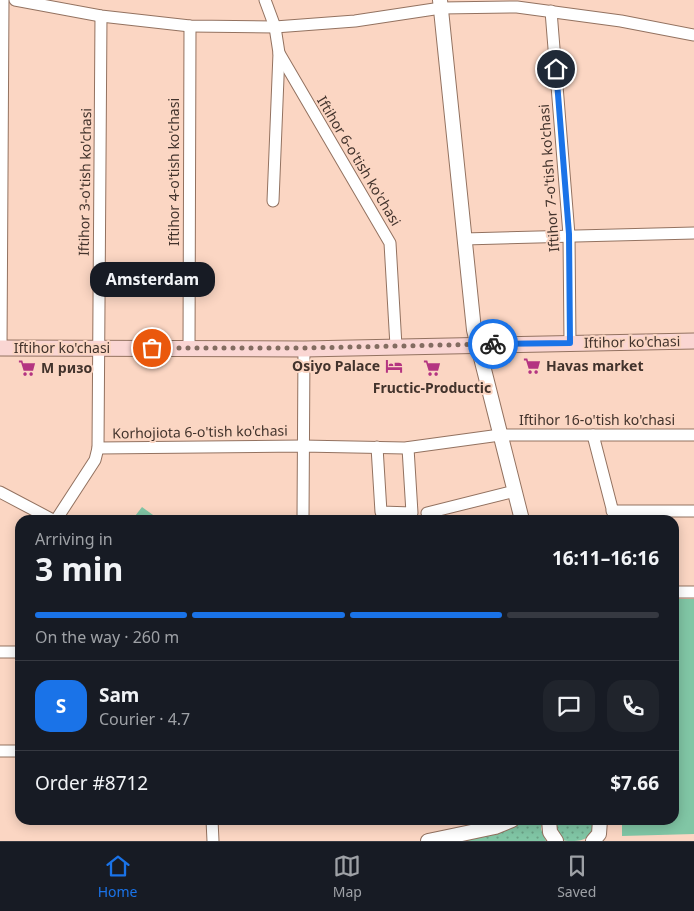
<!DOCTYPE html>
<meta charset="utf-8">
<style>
:root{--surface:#171b24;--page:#20242c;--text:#f1f3f6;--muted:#9ea1a6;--line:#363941;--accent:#1a73e8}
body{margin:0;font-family:"Noto Sans",sans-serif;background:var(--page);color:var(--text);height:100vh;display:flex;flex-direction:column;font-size:19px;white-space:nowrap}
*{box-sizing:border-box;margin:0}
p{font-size:16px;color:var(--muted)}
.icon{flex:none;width:28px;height:28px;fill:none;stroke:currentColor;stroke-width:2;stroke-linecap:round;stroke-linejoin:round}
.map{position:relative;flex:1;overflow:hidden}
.side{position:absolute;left:15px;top:515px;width:664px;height:310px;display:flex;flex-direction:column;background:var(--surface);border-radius:15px;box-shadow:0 2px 12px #0003}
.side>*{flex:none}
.pin{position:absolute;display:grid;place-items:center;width:42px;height:42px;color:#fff;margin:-21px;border:2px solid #fff;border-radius:50%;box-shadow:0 1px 5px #0007}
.courier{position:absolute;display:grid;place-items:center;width:50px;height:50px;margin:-25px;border:4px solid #1a73e8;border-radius:50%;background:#fff;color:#222;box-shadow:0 1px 6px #0007}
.bubble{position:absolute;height:35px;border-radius:15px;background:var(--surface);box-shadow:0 2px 12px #0003;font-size:16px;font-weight:700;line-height:35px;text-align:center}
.overview em{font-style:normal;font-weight:700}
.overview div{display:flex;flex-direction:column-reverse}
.overview{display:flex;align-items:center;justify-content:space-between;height:85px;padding:0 20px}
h1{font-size:32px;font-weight:700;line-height:38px}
.bar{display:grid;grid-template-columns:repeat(4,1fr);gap:8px 5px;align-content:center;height:60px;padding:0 20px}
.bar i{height:6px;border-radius:4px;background:var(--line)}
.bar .current{background:var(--accent)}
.bar p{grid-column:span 4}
.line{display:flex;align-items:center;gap:12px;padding:0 20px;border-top:1px solid var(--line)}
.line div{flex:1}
.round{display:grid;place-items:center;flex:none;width:52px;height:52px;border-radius:15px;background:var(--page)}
.menu{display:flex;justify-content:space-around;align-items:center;height:70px;border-top:1px solid var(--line);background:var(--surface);font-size:14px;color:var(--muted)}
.menu a{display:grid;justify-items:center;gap:2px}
.menu .current{color:var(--accent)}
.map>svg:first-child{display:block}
.green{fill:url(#green-dots)}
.pitch{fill:#81c6a5}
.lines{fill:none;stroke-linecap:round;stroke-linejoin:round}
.minor-casing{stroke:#937260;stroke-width:13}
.tertiary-casing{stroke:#937260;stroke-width:16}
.secondary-casing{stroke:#937260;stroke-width:17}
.minor{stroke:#fff;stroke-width:11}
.tertiary{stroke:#fff;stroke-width:14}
.secondary{stroke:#fad6d3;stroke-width:15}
.done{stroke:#836c61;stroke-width:5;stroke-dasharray:0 9}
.route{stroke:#1a73e8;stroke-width:6}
.labels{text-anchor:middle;stroke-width:4;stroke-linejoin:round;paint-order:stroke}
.street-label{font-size:14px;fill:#42332c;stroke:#fbd6c3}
.poi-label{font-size:14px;font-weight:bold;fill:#42332c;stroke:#fbd6c3;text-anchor:start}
</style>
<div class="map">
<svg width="694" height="841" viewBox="0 0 694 841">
<defs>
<pattern id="green-dots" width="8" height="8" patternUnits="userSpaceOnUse" patternTransform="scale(1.25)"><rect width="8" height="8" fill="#81c6a5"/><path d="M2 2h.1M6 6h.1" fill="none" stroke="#6ba187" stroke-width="1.8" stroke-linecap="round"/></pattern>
</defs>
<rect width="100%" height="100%" fill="#fbd6c3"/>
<!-- green -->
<g class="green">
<path d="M522,820H542L541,829L546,841H445Z"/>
<path d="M553,820H595C593,836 587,841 572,841C567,841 564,841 560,839C556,834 555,826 553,820Z"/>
</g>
<!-- pitch -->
<g class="pitch">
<path d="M142,507L160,520H132Z"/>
<path d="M674,599H694V834L622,836V820H674Z"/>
</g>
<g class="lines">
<!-- minor casing -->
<g class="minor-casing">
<g id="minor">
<path d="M15,0L101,16L190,26L275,27L355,21L441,8L517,7L621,21L694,35"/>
<path d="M265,0L275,27L279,53L390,243L396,346"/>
<path d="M551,11L569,235L570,343"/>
<path d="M273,201L279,53"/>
<path d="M464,239L694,233"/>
<path d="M1,348L3,0"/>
<path d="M189,349L190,26"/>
<path d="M593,435L615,520"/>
<path d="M377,447L381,512L412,513L408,448"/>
<path d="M98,448L302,446L405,448L500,435H694"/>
<path d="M0,492L53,520"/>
<path d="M612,511H694"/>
<path d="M427,513L515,491"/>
<path d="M56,520L95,460L98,448L101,16"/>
<path d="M303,520L304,349"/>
<path d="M674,592H694"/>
<path d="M0,652H20"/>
<path d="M0,751H20"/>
<path d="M212,820L213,841"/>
</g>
</g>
<!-- tertiary casing -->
<g class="tertiary-casing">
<g id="tertiary">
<path d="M440,0L474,330L522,520"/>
<path d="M549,820L550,832L556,841"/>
<path d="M428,841L495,827L512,820"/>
<path d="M593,841L599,834L600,820"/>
</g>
</g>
<!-- secondary casing -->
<g class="secondary-casing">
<path id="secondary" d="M0,348L304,349L694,341"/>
</g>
<!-- minor -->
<use href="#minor" class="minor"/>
<!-- tertiary -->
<use href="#tertiary" class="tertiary"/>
<!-- secondary -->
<use href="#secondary" class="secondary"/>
</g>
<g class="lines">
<!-- done -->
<path class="done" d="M152,348H304L493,344"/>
<!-- route -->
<path class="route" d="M493,344L570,343L569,234L556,69"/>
</g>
<!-- icons -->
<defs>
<g id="hotel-bare" transform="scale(1.35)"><path d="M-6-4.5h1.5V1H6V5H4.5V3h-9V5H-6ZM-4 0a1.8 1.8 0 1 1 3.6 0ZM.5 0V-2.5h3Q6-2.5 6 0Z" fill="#b43481" stroke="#fbd6c3" stroke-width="2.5" paint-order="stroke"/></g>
<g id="supermarket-bare" transform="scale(1.35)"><path d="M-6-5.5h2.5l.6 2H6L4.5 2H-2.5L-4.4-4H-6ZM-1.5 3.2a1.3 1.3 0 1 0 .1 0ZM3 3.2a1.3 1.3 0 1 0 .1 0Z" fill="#b43481" stroke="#fbd6c3" stroke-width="2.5" paint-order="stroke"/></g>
</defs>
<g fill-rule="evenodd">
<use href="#hotel-bare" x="394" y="366"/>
<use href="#supermarket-bare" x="532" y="366"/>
<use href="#supermarket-bare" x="27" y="368"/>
<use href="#supermarket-bare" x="432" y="368"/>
</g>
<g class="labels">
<!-- street labels -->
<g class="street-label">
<text transform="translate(359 161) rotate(59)" y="5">Iftihor 6-o'tish ko'chasi</text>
<text transform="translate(174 172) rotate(-90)" y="5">Iftihor 4-o'tish ko'chasi</text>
<text transform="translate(549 178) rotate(-94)" y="5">Iftihor 7-o'tish ko'chasi</text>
<text transform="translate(85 182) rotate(-89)" y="5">Iftihor 3-o'tish ko'chasi</text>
<text transform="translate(632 342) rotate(-1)" y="5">Iftihor ko'chasi</text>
<text x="62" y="353">Iftihor ko'chasi</text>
<text x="597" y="425">Iftihor 16-o'tish ko'chasi</text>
<text transform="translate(200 432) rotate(-1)" y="5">Korhojiota 6-o'tish ko'chasi</text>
</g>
<!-- poi labels -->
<g class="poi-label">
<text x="380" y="371" text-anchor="end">Osiyo Palace</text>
<text x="546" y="371">Havas market</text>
<text x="41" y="373">М ризо</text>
<text x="432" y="393" text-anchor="middle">Fructic-Productic</text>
</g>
</g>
</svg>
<div class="pin" style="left:152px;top:348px;background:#ea580c"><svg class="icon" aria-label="bag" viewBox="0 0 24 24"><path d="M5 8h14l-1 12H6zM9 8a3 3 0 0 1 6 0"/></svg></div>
<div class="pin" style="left:556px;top:69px;background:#1f2937"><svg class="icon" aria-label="home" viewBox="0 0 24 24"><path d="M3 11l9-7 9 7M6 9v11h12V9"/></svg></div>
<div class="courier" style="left:493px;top:344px"><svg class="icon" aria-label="bike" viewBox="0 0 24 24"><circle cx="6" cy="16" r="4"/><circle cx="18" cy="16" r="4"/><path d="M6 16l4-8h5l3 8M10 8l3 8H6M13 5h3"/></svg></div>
<div class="bubble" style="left:90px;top:262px;width:125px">Amsterdam</div>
<section class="side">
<div class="overview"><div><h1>3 min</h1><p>Arriving in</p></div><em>16:11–16:16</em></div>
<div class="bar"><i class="current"></i><i class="current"></i><i class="current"></i><i></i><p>On the way · 260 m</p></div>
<div class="line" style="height:90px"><b class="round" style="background:var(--accent);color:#fff">S</b><div><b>Sam</b><p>Courier · 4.7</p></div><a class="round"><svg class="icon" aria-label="chat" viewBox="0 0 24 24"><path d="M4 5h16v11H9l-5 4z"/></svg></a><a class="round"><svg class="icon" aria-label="phone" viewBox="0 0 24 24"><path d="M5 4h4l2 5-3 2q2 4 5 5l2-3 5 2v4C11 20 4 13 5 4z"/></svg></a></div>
<div class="line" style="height:65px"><div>Order #8712</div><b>$7.66</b></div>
</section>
</div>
<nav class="menu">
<a class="current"><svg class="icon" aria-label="home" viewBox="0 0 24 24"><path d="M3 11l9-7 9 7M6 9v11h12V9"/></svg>Home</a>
<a><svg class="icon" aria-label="map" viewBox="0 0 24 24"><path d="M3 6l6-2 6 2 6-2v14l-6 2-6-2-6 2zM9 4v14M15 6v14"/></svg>Map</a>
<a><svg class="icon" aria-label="saved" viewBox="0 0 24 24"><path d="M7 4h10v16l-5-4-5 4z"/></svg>Saved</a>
</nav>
